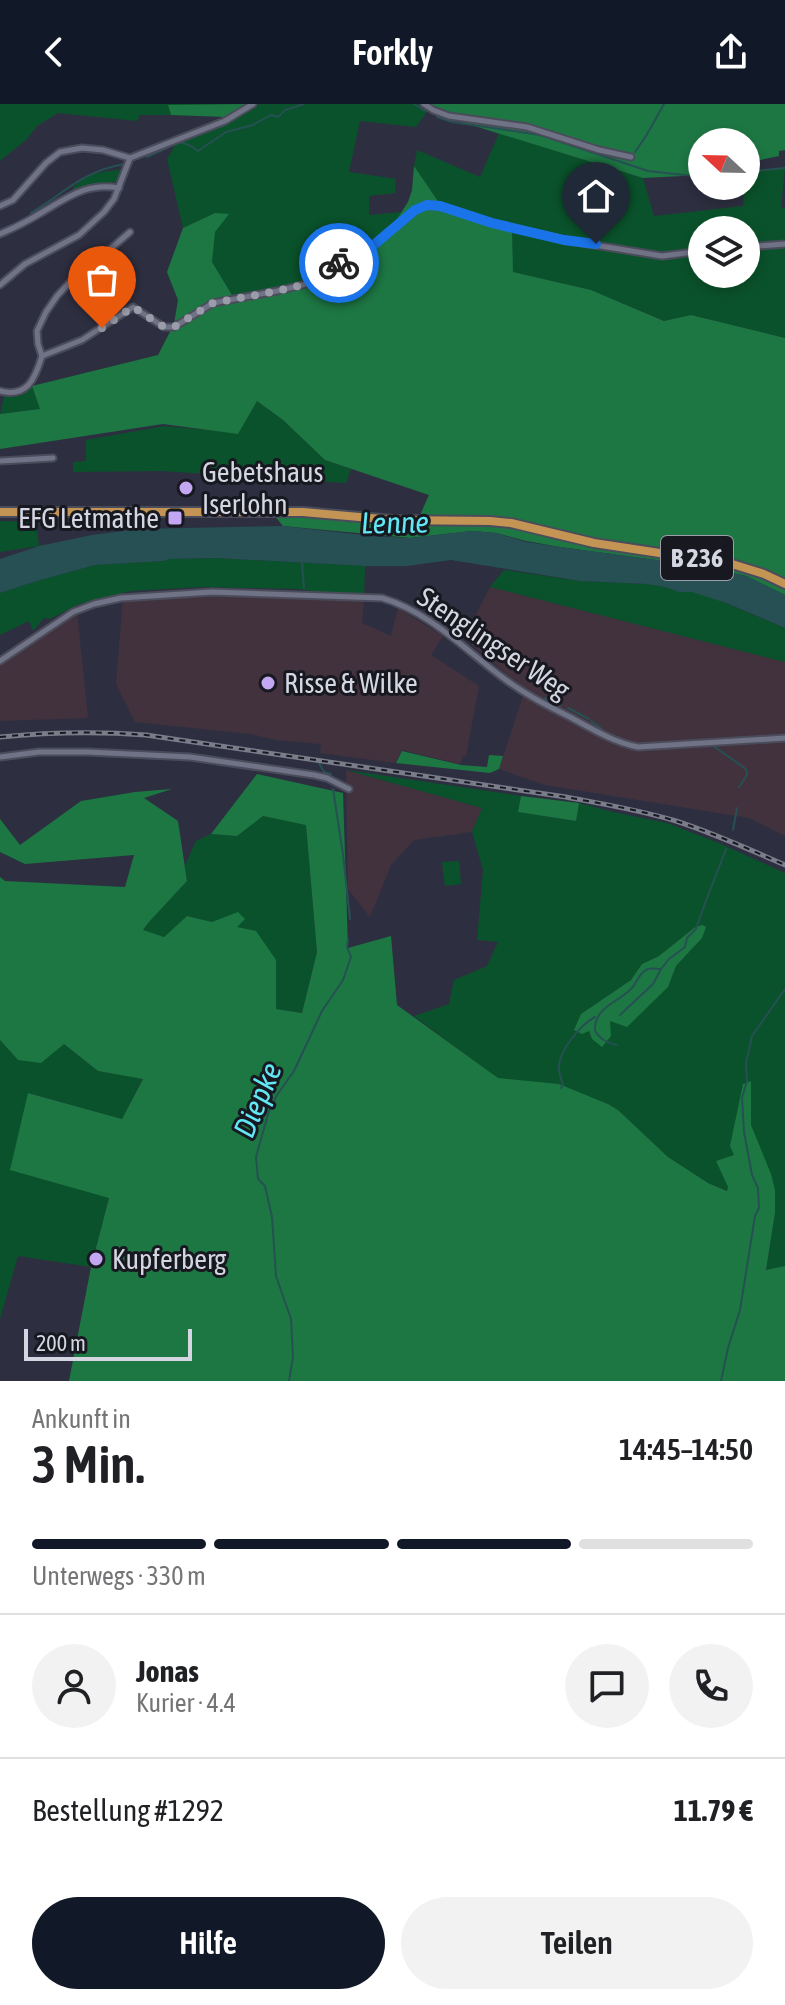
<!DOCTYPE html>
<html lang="de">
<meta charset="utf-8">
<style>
:root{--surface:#fff;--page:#f2f2f2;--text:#202124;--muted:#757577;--line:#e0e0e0;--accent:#111827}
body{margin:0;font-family:"Asap Condensed",sans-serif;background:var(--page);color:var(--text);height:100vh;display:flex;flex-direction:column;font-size:30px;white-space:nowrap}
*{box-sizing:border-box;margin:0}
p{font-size:26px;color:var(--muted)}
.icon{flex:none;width:44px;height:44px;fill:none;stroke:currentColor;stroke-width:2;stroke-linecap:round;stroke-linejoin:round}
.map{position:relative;height:1277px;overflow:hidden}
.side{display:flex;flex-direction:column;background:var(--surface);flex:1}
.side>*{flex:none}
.needle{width:52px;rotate:292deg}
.buttons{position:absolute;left:688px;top:24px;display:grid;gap:16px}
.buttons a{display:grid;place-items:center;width:72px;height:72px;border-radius:50%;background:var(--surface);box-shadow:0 4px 12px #0003;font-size:40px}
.scale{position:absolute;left:24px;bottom:20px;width:168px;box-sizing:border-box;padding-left:8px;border:4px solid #d4d6e1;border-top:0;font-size:22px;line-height:28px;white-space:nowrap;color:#d4d6e1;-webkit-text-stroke:6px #171820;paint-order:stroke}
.pin{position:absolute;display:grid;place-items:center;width:68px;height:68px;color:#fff;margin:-82px -34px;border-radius:50% 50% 50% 0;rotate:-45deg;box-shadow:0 0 8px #0007}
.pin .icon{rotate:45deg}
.courier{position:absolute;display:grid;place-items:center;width:80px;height:80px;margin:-40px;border:6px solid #1a73e8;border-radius:50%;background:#fff;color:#222;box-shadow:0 2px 10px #0007}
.head em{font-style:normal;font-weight:600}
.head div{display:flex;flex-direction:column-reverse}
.head{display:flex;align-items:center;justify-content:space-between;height:136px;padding:0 32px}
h1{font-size:52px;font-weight:600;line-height:60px}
.bar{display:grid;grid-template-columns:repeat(4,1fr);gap:12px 8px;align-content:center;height:96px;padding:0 32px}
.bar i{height:10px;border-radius:6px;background:var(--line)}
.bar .on{background:var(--accent)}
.bar p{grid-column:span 4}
.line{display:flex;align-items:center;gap:20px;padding:0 32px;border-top:2px solid var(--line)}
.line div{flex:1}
.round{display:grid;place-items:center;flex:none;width:84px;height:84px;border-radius:42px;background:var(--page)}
.button{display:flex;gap:16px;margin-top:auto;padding:16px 32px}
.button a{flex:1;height:92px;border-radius:48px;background:var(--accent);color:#fff;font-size:32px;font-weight:600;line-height:92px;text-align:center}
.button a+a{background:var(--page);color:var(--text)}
header{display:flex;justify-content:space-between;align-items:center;height:104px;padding:0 32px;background:var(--accent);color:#fff;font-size:36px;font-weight:600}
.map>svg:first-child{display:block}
.industrial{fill:#42323e}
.green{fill:#0a522b;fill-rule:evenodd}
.forest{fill:#1d7743}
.water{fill:#265053}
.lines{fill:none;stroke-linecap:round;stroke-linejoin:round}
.stream{stroke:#265053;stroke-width:2}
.minor-casing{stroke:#4b4c5b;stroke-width:9}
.primary-casing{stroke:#4b4c5b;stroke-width:12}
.minor{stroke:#707286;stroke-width:5}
.primary{stroke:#c39454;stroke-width:8}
.rail-casing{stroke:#7a7c8a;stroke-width:5}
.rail{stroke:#171820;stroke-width:2;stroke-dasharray:6;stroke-linecap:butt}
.done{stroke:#9a9ca9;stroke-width:8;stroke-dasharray:0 14.4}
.route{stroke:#1a73e8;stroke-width:10}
.poi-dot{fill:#c3a7f2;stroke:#171820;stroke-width:3}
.labels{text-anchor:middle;stroke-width:6;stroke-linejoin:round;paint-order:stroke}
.shield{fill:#171820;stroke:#9b9da7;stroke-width:2}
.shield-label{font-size:26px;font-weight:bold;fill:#d4d6e1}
.poi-label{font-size:28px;fill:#d4d6e1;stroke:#171820;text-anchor:start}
.street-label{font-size:28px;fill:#d4d6e1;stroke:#171820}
.water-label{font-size:30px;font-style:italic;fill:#61e8f4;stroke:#171820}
</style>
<header><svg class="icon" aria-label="back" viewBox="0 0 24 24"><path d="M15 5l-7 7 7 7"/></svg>Forkly<svg class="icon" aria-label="share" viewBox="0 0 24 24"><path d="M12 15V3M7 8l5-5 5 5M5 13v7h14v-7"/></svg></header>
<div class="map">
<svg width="785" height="1277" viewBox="0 0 785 1277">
<rect width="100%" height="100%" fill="#2d2f40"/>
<!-- industrial -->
<g class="industrial">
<path d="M490,483L785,558V732L749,714L545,681L499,665L525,586L464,534Z"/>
<path d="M167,490L364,495L362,519L391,532L398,504L443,532L431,551L479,582L466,652H463L460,660L402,646L395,659L320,649L321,640L276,636L251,630L135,618L116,580L123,494Z"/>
<path d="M77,508L88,614L0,617V556Z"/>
<path d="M346,666L482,704L472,728L414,736L391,761L370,813L348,785Z"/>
</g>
<!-- green -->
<g class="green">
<path d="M0,0H247C226,17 195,8 170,5L171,11H140L137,17L58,9L37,22L27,35L0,57Z"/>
<path d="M259,0H425L431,2L416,23L360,17L349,68L396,75L395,89L369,92V111L402,108L385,134L304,181L276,188L232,191L212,158L215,109L183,124L167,55L177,38C207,29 233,19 259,0Z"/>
<path d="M499,29L643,74L654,112L743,102L746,67L785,63L781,104H785V139L746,142V126H702V170H746V144L785,142V234L691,211L665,217L591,186L513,168L440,100L414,62L417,46L480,73Z"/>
<path d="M125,65L119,77L72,86C85,67 104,68 125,65Z"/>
<path d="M32,282L40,305L0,310L4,292C17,294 24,292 32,282Z"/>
<path d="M257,297L283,316L325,356L351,365L346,379L162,367L73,368V358L86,357V336L164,322L238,329Z"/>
<path d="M0,417L36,418L39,442L0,448Z"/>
<path d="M214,454L365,462L364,495L298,485L202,483L131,487L79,500L50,515L44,514L33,527L29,517L0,531V489L37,477L95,461L164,457L169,455Z"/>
<path d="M504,466L580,477L646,480L665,483L679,488H692L706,491L785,524V558L490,483Z"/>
<path d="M346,666L521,692L519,708L575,717L579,699L613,708L667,719L719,739L785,769V1162L766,1167L775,1109L751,1021V978L734,1051L717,1057L728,1083V1087L708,1079L668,1053L618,1006L608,1000L559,980L498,975L414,912L449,900L454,876L487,862L498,838L477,836L483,766L472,728L482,704ZM694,824L702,834L676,862L668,883L610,916L592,935L581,910L631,876L642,860L659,852Z"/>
<path d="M263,712L306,720L317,848L302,909L276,905V855L212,818L187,812L164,833L143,827L148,819L187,777L185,761L196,737L211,730L237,732Z"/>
<path d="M459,757L461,780L445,782L442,758Z"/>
<path d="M0,936L18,956L64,940L98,967L143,974L122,1015L29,989L109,1093L91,1163L18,1152L0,1215Z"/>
</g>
<!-- forest -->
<g class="forest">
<path d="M247,0L225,13L171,11L168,1Z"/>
<path d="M431,0H785V46L779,47V52L746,59V38H702V71L643,74L439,11Z"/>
<path d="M414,62L440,100L512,128L513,168L591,186L664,217L691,211L785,234V491L746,472L680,457L656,456L560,443L526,437L496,429L472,427L410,434L283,422L274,411L334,412L416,420L429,391L325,356L283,316L257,297L238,330L163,320L0,345V310L40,305L32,282L158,251L174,220L178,196L167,168L183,124L215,109L229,110L215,128L212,158L232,191L276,188L293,184L385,134L408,98L412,86Z"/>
<path d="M402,647L461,661L487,663L489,651L503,652L499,665L490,669L396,659Z"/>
<path d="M257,670L343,689L348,844L391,832L397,901L498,974L559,980L608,1000L618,1006L668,1053L708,1079L727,1087L728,1083L716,1057L734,1051L730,1042L743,980L751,977V1021L771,1070L775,1086V1109L766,1166L785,1162V1277H69L91,1163L109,1094L10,1066L28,989L122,1015L143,975L98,967L64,940L41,959L18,956L0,936V773L5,777L125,783L134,751L25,760L0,748V715L20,741L81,697L135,688L172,685L144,694L178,717L187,777L148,819L143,826L164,833L187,812L212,818L238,808L245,815L237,823L256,827L276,856V905L302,909L317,848L306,721L263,712L237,732L211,730Z"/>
<path d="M521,692L579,699L576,717L518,708Z"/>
<path d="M702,821L706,823L702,834L676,862L668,883L627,923L610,917L611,932L602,943L592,935L589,927L582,930L574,926L581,910L631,876L642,860L659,852L694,824Z"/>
</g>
<!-- water -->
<path class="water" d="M283,422L372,432L410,434L472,427L496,429L526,438L560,443L656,456L680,457L746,472L785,491V524L726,499L692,488H679L665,483L646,480L580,477L451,456L407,462H365L214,454L169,455L164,457L95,461L37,477L0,489V455L39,442L92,431L137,425Z"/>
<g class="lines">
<!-- stream -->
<g class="stream">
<path d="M414,0L425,7"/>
<path d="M437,13L452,18L540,31L648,67L702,73"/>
<path d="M635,48L646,32L664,0"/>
<path d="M147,53L180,38L189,41L198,47L226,28L253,21L271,11L278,13L285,6L304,0"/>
<path d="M746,68L785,64"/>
<path d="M31,109C65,89 82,67 125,60"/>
<path d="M302,458L304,484"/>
<path d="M545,594L561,601"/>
<path d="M568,604L589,615"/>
<path d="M591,617L602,625"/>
<path d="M712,641L746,665L747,671L739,683"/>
<path d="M319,659L324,668L331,670"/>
<path d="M333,685L343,750L350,815"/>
<path d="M733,726L737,704"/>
<path d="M620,911L653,880L661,865L669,855L685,843L687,834L696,825L704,802L726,745"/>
<path d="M617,941C606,938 601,936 595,927C594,903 617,899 631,885C637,879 639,868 648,865C652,864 656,865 661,865"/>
<path d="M561,984L563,981C561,975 558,968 559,961C561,945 580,921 595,913"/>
<path d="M289,1277L293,1253L291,1215L276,1172L272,1113L265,1082L258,1075L256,1053L269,1007L277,991L294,967L322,907L343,876L351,853L347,843L348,836"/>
<path d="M721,1277L728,1244L740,1206L755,1112L759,1104L758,1084L752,1071L744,1028L742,994L747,977L746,959L752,932L785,885"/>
</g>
<!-- minor casing -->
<g class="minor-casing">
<g id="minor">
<path d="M424,0L433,6L449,12L527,23L599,46L631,53"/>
<path d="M0,102L13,96L46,59L60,48L82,44L103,46L130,54L225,17L253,0"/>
<path d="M0,130C14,124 28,117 41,109C67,94 86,78 119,84"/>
<path d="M746,143L785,140"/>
<path d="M0,181L25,160L79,131L104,108L114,95L130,54"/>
<path d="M42,252L38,240L37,227L46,208L57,192L72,176L91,162L130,128"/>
<path d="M0,287C27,294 35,275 42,252L82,236L133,203L164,223H174L213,199L277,187L306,180L333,162L369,145L415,106L427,101L440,102L492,119L564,136L662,152L702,147"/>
<path d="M0,357L53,354"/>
<path d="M0,557L73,508L94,500L121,494L212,488L382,494C430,508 466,547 506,576C526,591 548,602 570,613C592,625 613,638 638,643L785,634"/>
<path d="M0,653L39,648H88L190,653L314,671L327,674L349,685"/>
</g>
</g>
<!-- primary casing -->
<g class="primary-casing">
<path id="primary" d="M0,408H303L393,416L490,417L511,419L594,439L732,460L764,470L785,480"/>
</g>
<!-- minor -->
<use href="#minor" class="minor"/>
<!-- primary -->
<use href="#primary" class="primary"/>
<!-- rail casing -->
<g class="rail-casing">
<path id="rail" d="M0,633C50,628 95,627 146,631L566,693C603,700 640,706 676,717C713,729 749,745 785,761"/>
</g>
<!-- rail -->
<use href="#rail" class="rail"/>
</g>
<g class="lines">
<!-- done -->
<path class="done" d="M102,224L133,203L164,223H174L213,199L277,187L306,180L339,159"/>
<!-- route -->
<path class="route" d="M339,159L369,145L415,106L427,101L440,102L492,119L564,136L596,140"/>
</g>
<!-- markers -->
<g class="poi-dot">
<circle cx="186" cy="384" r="8"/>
<rect x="167" y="406" width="16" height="16" rx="4"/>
<circle cx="268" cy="579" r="8"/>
<circle cx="96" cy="1155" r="8"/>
</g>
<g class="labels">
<!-- shield labels -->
<rect class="shield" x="661" y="432" width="72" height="44" rx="6"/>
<g class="shield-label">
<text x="697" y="463">B 236</text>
</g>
<!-- poi labels -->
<g class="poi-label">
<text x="202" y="378">Gebetshaus<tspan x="202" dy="32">Iserlohn</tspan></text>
<text x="159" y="424" text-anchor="end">EFG Letmathe</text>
<text x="284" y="589">Risse &amp; Wilke</text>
<text x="112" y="1165">Kupferberg</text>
</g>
<!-- street labels -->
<g class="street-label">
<text transform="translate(494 539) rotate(34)" y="10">Stenglingser Weg</text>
</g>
<!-- water labels -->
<g class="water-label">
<text transform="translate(395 419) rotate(-1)" y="10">Lenne</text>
<text transform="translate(258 996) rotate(-67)" y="10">Diepke</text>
</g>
</g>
</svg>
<div class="buttons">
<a><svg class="needle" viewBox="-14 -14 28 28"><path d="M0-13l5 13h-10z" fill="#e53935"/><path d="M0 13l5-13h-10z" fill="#757577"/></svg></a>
<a><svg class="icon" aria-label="layers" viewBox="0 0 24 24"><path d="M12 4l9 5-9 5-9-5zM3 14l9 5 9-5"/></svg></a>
</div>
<div class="scale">200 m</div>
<div class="pin" style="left:102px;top:224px;background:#ea580c"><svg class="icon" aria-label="bag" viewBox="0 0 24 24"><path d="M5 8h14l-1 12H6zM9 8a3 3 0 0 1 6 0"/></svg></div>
<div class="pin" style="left:596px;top:140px;background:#1f2937"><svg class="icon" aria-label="home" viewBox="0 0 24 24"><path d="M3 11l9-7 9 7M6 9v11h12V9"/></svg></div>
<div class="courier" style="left:339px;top:159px"><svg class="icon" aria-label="bike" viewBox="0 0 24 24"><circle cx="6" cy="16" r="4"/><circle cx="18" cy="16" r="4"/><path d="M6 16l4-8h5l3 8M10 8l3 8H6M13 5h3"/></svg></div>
</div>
<section class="side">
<div class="head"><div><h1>3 Min.</h1><p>Ankunft in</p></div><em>14:45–14:50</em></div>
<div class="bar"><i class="on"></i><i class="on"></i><i class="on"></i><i></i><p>Unterwegs · 330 m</p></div>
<div class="line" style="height:144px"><a class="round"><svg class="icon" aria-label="person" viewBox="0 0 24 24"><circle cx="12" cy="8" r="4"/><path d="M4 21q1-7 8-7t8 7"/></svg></a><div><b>Jonas</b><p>Kurier · 4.4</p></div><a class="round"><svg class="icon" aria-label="chat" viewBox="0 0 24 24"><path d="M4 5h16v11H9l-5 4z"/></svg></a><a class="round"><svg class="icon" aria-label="phone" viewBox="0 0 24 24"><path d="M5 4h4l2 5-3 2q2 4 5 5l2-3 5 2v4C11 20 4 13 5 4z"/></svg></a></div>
<div class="line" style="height:104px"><div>Bestellung #1292</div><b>11.79 €</b></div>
<div class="button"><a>Hilfe</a><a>Teilen</a></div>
</section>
